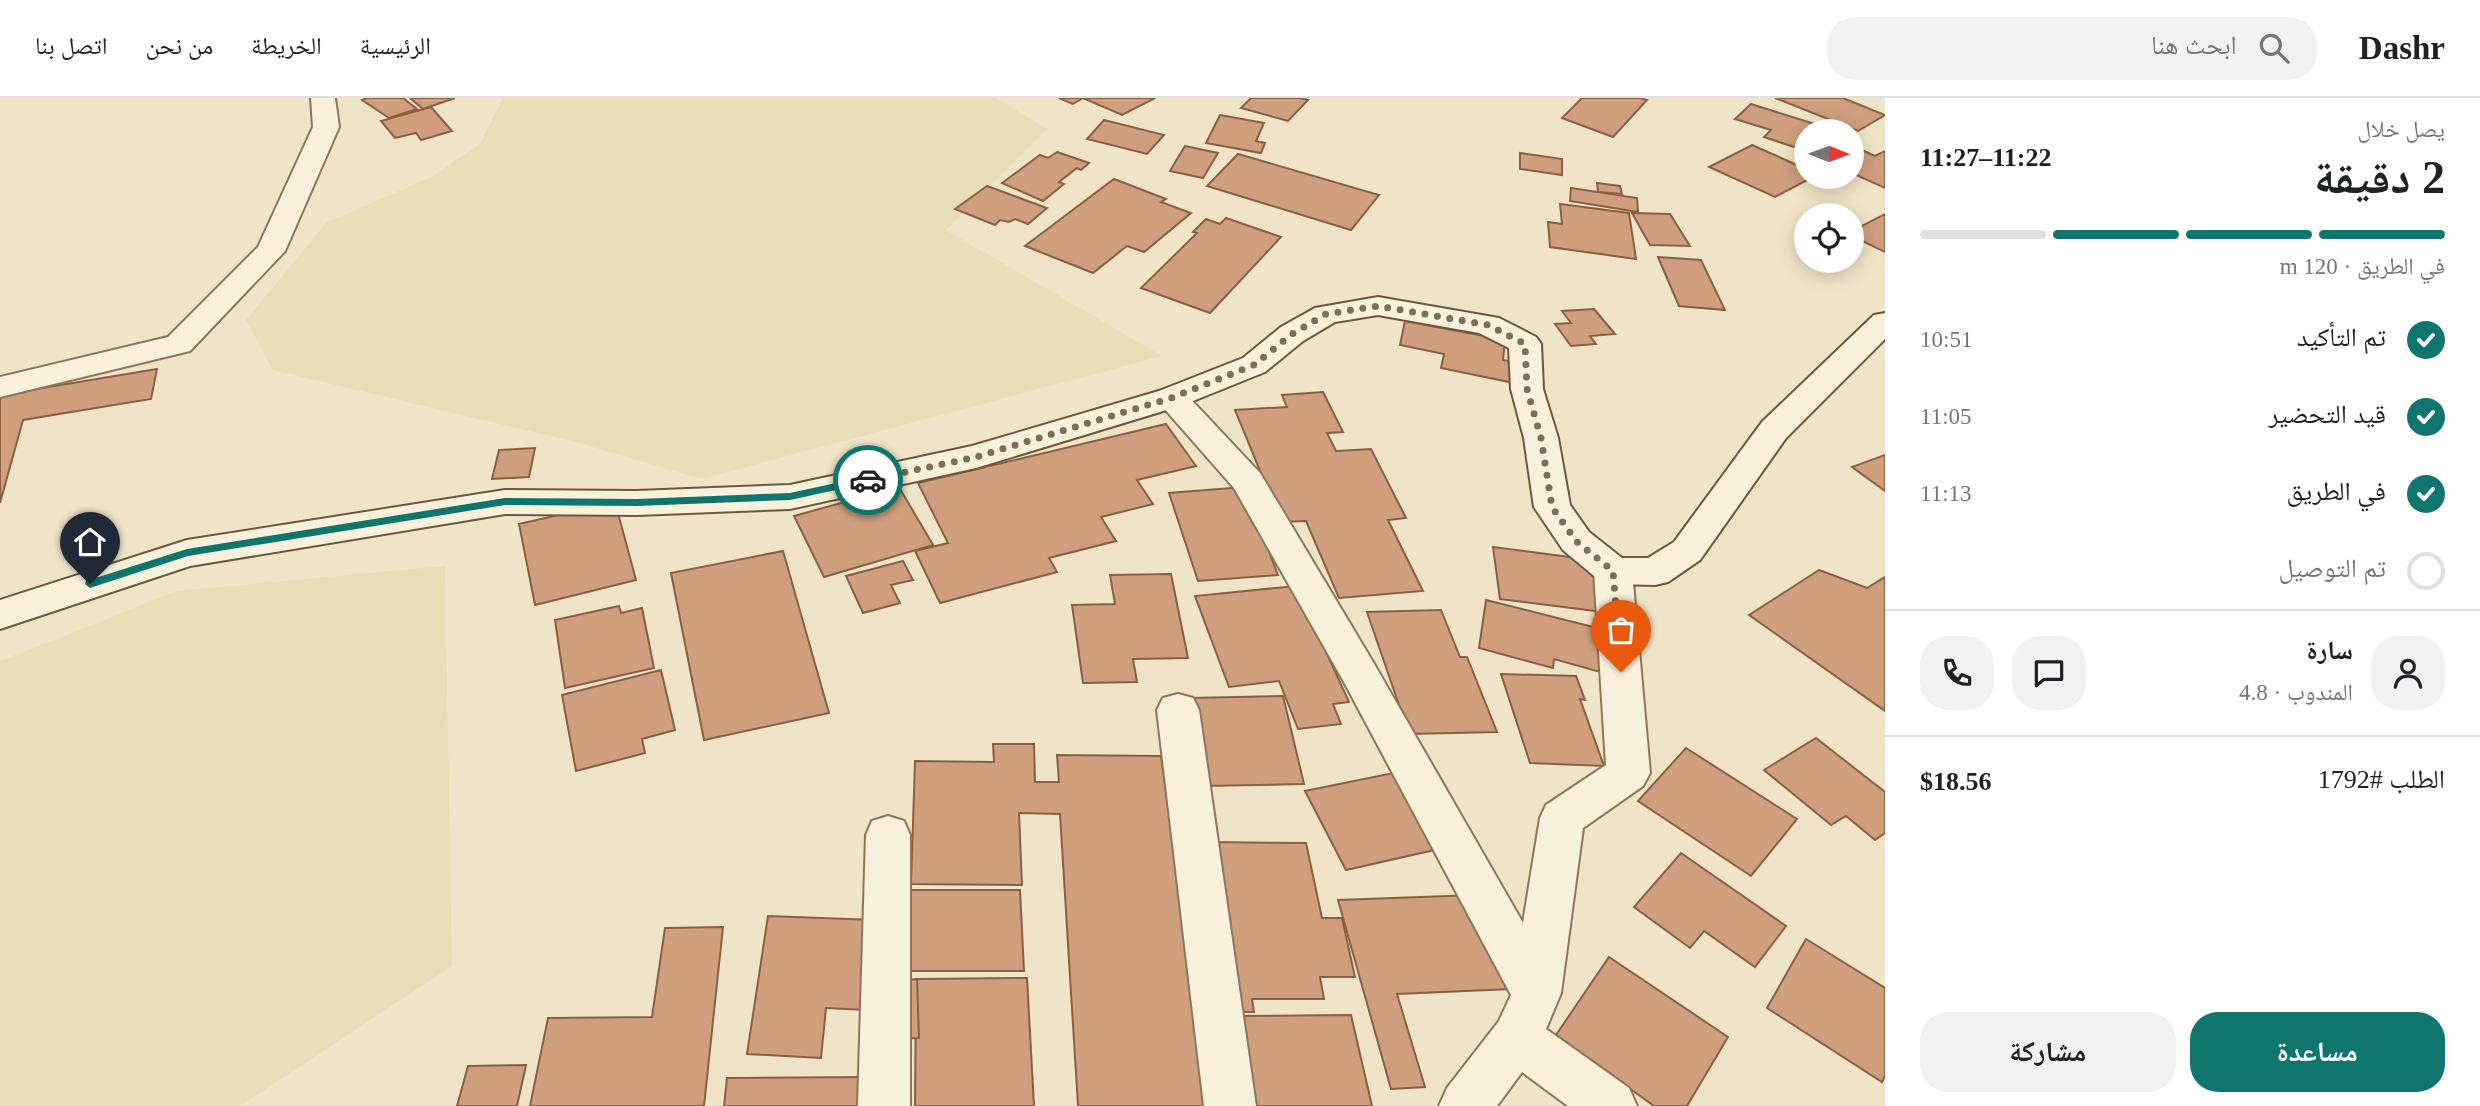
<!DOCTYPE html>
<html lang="ar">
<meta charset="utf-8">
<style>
:root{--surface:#fff;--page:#f2f2f2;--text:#202124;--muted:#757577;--line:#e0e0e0;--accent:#0f766e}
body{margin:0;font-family:"Times New Roman","Noto Naskh Arabic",serif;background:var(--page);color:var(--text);direction:rtl;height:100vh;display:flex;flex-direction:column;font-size:26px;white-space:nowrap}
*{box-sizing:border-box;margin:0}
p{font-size:23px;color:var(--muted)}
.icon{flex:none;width:38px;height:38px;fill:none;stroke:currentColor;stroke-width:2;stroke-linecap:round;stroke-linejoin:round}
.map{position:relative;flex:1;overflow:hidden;direction:ltr}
.panel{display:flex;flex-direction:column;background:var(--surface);width:595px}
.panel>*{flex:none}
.needle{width:46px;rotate:91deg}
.controls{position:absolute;left:1794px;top:21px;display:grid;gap:14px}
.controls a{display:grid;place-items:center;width:70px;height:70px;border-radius:50%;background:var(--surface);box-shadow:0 4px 18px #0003;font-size:35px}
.pin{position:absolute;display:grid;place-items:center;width:60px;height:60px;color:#fff;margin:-72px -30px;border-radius:50% 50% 50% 0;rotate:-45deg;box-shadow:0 0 7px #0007}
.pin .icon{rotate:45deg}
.courier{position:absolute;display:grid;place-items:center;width:70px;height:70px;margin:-35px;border:5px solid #0f766e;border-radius:50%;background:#fff;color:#222;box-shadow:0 2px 9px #0007}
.head em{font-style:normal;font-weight:800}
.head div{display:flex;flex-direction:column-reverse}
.head{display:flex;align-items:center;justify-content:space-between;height:119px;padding:0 35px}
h1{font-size:46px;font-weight:800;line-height:52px}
.bar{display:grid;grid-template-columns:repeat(4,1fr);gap:10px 7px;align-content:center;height:84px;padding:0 35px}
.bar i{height:9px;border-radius:5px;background:var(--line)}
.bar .selected{background:var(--accent)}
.bar p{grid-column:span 4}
.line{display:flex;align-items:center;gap:18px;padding:0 35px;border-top:2px solid var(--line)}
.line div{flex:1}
.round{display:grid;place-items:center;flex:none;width:74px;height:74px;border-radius:28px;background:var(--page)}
ol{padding:0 35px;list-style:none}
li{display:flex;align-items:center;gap:21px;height:77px}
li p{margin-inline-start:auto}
li .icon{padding:7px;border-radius:50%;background:var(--accent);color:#fff;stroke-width:4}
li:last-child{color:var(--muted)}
li i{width:38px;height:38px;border:4px solid var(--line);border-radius:50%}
.primary-button{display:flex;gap:14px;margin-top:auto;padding:14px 35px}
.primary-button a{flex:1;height:80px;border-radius:28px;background:var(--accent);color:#fff;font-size:28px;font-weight:800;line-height:80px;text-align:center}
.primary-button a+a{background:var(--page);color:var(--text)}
header{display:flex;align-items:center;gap:42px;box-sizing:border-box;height:98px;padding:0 35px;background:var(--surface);border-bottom:2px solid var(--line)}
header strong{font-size:33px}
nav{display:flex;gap:38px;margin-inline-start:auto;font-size:24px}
.search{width:490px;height:63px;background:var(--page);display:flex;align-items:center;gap:18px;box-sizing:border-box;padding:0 24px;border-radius:28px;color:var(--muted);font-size:26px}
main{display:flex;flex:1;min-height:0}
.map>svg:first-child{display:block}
.farmland{fill:#e6deb5}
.building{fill:#cf9f7d;stroke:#8d5f41;stroke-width:2}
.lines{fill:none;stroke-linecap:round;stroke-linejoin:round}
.street-casing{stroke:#8d765c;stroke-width:4}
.secondary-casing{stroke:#6f573f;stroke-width:4}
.street{fill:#faf1dc;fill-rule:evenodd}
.secondary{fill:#faf1dc;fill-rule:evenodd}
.route{fill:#0f766e}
.done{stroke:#7c6e5b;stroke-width:7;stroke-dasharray:0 12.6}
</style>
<header>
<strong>Dashr</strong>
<div class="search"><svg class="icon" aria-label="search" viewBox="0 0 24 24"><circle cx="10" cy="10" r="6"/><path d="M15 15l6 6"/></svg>ابحث هنا</div>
<nav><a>الرئيسية</a><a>الخريطة</a><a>من نحن</a><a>اتصل بنا</a></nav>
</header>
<main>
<section class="panel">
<div class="head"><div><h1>2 دقيقة</h1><p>يصل خلال</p></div><em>11:22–11:27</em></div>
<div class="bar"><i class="selected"></i><i class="selected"></i><i class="selected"></i><i></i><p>في الطريق · 120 m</p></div>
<ol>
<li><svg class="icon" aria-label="check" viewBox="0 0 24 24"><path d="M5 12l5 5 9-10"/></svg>تم التأكيد<p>10:51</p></li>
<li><svg class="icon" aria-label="check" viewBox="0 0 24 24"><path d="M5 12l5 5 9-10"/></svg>قيد التحضير<p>11:05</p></li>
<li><svg class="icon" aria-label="check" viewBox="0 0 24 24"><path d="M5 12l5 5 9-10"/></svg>في الطريق<p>11:13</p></li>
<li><i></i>تم التوصيل</li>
</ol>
<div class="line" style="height:126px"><a class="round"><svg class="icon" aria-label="person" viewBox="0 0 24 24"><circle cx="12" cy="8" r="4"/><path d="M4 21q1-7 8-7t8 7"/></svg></a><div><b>سارة</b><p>المندوب · 4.8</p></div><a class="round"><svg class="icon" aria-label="chat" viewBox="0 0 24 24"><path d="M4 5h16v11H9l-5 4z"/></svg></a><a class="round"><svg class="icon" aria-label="phone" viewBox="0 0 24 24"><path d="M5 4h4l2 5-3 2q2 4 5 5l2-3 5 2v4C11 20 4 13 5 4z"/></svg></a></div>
<div class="line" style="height:91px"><div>الطلب #1792</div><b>$18.56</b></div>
<div class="primary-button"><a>مساعدة</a><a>مشاركة</a></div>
</section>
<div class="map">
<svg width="1885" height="1008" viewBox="0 0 1885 1008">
<rect width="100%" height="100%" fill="#f0e4c8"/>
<!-- farmland -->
<g class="farmland">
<path d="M503,0H996L1047,31L946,132L1162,258L701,381L583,346L273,272L246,222L326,125L433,78L480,46Z"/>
<path d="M445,468L452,868L240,1008H0V563L177,493Z"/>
</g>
<!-- building -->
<g class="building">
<path d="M367,0H403L417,11L389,20L362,2Z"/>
<path d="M410,0H455L423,11Z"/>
<path d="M1059,0H1155L1122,17L1083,0L1073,6Z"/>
<path d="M1251,0H1300L1308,2L1288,23L1241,10Z"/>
<path d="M1582,0H1640L1647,2L1613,39L1562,20Z"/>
<path d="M1775,0H1843L1885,17L1858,33Z"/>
<path d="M1751,6L1837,33H1806V53L1764,39L1771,32L1735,21Z"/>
<path d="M431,9L452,33L421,42L416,35L395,40L381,23Z"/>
<path d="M1220,17L1264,25L1256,43L1265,45L1261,55L1206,45Z"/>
<path d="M1104,22L1164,37L1147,56L1087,41Z"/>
<path d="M1752,47L1806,71V79H1813L1775,99L1709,69Z"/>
<path d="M1185,48L1218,55L1203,80L1170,73Z"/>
<path d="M1857,50L1875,58L1885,53V90L1852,75V53Z"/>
<path d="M1057,54L1089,65L1081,72L1077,70L1059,84L1064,86L1043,103L1002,85L1040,57L1048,60Z"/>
<path d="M1520,55L1562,61V77L1520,71Z"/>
<path d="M1238,56L1379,97L1351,132L1207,88Z"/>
<path d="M1114,81L1166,101L1161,104L1191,115L1144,154L1127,148L1093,175L1025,148Z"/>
<path d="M1597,85L1620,88L1622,96L1598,94Z"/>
<path d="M987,88L1047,110L1028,126L1015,121L1009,124L1000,122L995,127L955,111Z"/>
<path d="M1571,90L1637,100L1638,114L1570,103Z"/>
<path d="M1560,106L1629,115L1636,161L1550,149L1548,124L1562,126Z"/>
<path d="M1632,115L1670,116L1690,148L1650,147Z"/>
<path d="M1885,116V154L1852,138V133Z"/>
<path d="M1226,120L1281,139L1210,215L1141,190L1197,135L1193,134L1206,121L1220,126Z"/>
<path d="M1658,159L1701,162L1725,212L1679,208Z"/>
<path d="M1594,211L1615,236L1590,238L1596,246L1571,248L1555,226L1571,225L1562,213Z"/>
<path d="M1405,223L1505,242L1503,262L1515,264L1514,285L1441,270L1444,256L1400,247Z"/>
<path d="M157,271L151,301L23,322L0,405V297Z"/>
<path d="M1323,294L1343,334L1327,335L1336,353L1371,351L1406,420L1388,422L1423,493L1339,500L1306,423L1281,424L1235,312L1287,309L1282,297Z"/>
<path d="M1166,326L1196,368L1137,382L1153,406L1101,419L1116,443L1049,460L1057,474L940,505L915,453L948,445L918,385Z"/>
<path d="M535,350L529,379L492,381L499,352Z"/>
<path d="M1885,357V393L1852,369Z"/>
<path d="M899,389L933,447L824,479L794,418Z"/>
<path d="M1244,389L1278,477L1198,483L1169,395Z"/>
<path d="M615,404L636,482L535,507L519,426Z"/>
<path d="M1493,449L1592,462L1603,514L1500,501Z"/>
<path d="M783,453L829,615L704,642L671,475Z"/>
<path d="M903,463L913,482L891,487L900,505L863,515L846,478Z"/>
<path d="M1819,472L1867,490L1885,479V613L1749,517Z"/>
<path d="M1171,476L1188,560L1133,561L1137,584L1083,585L1072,507L1115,506L1110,477Z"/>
<path d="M1296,488L1349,604L1333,606L1341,626L1298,631L1279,583L1229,589L1195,498Z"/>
<path d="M1486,502L1613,534L1611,577L1554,561L1553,570L1479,550Z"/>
<path d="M619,508L621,515L642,510L654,570L565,590L555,522Z"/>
<path d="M1441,512L1460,559H1467L1497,634L1409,636L1367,514Z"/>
<path d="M661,572L675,632L642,641L645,655L576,673L562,597Z"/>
<path d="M1501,576L1576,578L1585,602L1580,601L1604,668L1530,665Z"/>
<path d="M1283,598L1304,686L1204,688L1188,600Z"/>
<path d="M1816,640L1885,694V735L1875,742L1846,718L1831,727L1764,672Z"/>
<path d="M993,646H1034L1035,684H1059L1057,657L1161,658L1209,1008H1078L1060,716L1019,715L1022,787L911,786L915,663L994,664Z"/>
<path d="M1686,650L1797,721L1751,778L1638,703Z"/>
<path d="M1398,674L1443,750L1346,772L1305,693Z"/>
<path d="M1208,744L1306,745L1322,820H1342L1355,879H1320L1324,901H1252L1254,914H1233Z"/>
<path d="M1681,755L1786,828L1755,869L1704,833L1690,850L1634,809Z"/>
<path d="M909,792H1020L1024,873H907Z"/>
<path d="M1476,797L1511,891L1397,896L1425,989L1391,991L1338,802Z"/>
<path d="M768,818L874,822L866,912L826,910L821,960L747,956Z"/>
<path d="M723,829L704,1008H530L548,920L652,919L665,830Z"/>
<path d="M1806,841L1885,890V978L1882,984L1767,910Z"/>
<path d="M1609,859L1728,939L1687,1008H1654L1556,937Z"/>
<path d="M1027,880L1034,1008H915L916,881Z"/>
<path d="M917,881L919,940L894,941L892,883Z"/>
<path d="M1351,917L1372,1008H1249L1234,918Z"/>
<path d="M526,967L517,1008H457L468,968Z"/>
<path d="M865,979V1008H724L727,980Z"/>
</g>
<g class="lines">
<!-- street casing -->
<g class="street-casing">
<g id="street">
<path d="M311,0H335L339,29L285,153L190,253L0,299V279L168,239L258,149L313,29Z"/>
<path d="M1171,290L1183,293L1260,375L1373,564L1523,825L1540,720L1546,707L1606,667L1594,473L1600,463L1613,460L1626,463L1632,473L1650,675L1643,688L1583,730L1561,895L1546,931L1629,990L1637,1008H1568L1522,974L1497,1008H1439L1447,990L1499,923L1511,897L1344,584L1234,390L1155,300L1159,293Z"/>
<path d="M1178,596L1193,600L1199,612L1256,1008H1204L1157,612L1163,600Z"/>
<path d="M888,718L904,723L910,737V1008H858L866,737L872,723Z"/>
</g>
</g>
<!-- secondary casing -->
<g class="secondary-casing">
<path id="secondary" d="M1378,199L1499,220L1536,239L1541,246L1543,291L1558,340L1570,407L1589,434L1622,460H1648L1674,444L1762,324L1874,217L1885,215V241L1786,340L1700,462L1668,484L1655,487L1613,486L1600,483L1563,452L1534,409L1524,340L1511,291L1509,250L1479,235L1378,217L1335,224L1303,243L1265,274L1183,307L976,370L790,411L637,417L505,416L190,468L0,531V502L187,442L505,392L637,393L790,387L972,348L1159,293L1243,260L1281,229L1315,210Z"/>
</g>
<!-- street -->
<use href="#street" class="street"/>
<!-- secondary -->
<use href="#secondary" class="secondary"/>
</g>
<!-- route -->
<path class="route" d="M868,378L872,379V384L790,402L637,408L505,407L188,458L90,490L85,486L86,483L187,451L505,400L637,401L790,395Z"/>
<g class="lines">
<!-- done -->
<path class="done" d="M868,382L976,359L1171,300L1254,267L1292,236L1326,216L1378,208L1488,227L1525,246L1527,291L1541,340L1552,409L1576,443L1613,473L1621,574"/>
</g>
</svg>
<div class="controls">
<a><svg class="needle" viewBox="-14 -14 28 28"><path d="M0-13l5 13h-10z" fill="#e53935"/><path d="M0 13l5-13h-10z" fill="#757577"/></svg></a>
<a><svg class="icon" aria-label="locate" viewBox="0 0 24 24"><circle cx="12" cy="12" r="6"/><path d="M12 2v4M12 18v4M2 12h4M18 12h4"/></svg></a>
</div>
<div class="pin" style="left:1621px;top:574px;background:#ea580c"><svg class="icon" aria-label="bag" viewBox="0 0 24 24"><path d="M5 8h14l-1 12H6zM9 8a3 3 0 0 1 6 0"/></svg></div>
<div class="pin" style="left:90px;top:486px;background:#1f2937"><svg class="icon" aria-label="home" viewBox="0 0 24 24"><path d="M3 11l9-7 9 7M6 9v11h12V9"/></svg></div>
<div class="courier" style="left:868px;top:382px"><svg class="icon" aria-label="car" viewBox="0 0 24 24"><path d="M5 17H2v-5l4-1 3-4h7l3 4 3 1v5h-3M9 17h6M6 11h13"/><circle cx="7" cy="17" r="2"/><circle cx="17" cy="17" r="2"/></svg></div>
</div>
</main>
